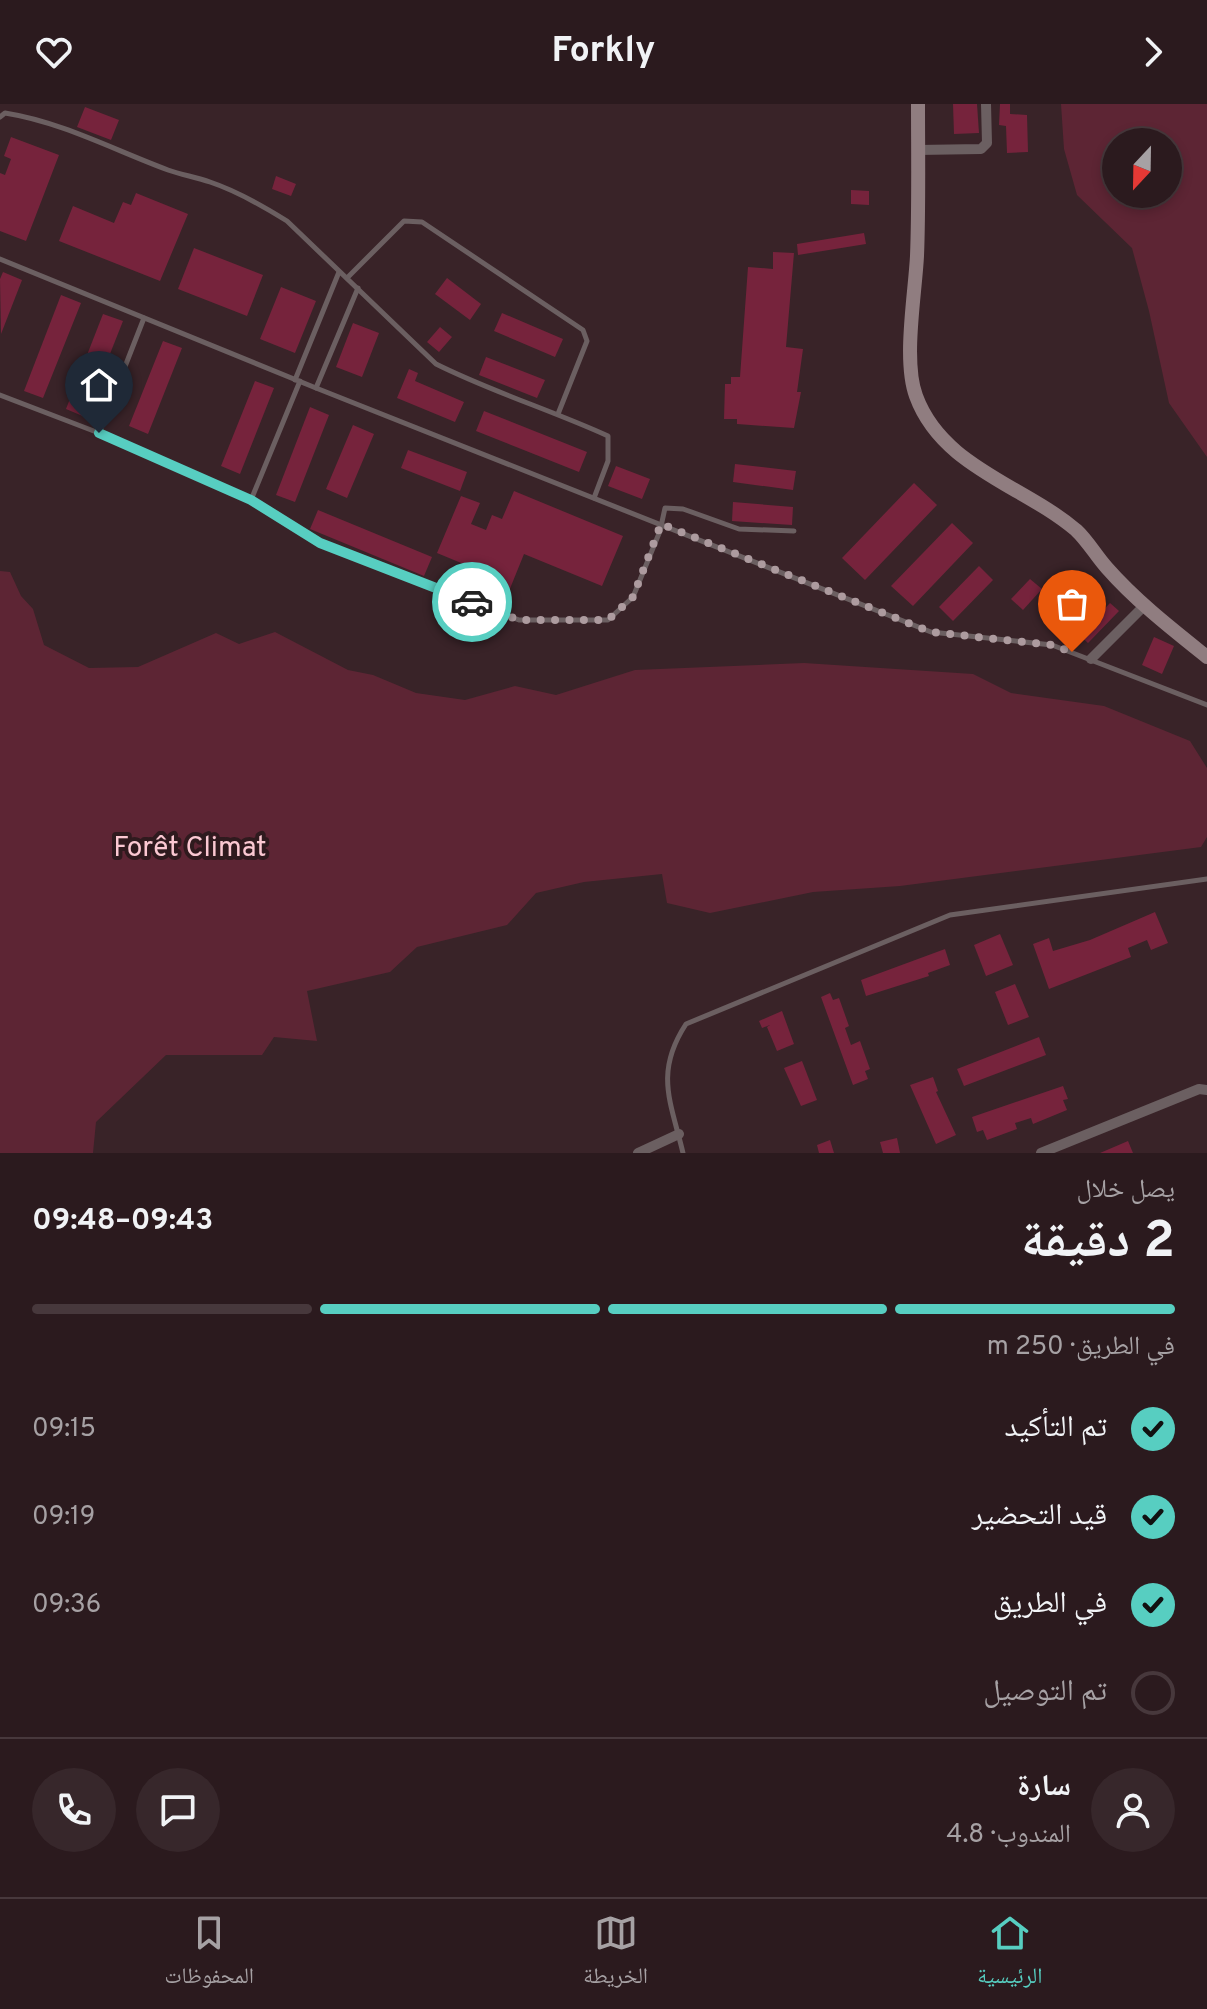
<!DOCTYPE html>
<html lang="ar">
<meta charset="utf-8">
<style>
:root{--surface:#2b1a1e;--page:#37272b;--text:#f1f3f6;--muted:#a6a1a4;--line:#47383c;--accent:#57cec1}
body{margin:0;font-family:Overpass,"Noto Naskh Arabic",sans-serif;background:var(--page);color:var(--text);direction:rtl;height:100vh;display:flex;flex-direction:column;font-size:30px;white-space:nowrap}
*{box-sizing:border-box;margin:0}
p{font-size:26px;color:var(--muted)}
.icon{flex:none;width:44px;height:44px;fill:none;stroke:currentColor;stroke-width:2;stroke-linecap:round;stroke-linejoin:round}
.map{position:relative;height:1049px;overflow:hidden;direction:ltr}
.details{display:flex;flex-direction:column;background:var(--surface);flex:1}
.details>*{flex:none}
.needle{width:52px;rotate:202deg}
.controls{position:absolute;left:1102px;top:24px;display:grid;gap:16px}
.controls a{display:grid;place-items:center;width:80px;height:80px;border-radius:50%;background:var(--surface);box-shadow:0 4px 12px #0003,0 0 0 2px var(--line);font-size:40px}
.pin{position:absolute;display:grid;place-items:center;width:68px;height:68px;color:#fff;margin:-82px -34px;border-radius:50% 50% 50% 0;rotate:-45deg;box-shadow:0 0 8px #0007}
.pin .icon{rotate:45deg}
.courier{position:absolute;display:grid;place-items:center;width:80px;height:80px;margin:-40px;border:6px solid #57cec1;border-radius:50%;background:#fff;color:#222;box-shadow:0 2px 10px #0007}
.head em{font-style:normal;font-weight:700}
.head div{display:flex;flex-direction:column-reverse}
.head{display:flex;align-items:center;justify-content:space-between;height:136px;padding:0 32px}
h1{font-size:52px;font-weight:700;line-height:60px}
.bar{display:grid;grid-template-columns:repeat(4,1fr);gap:12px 8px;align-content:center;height:96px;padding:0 32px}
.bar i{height:10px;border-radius:6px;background:var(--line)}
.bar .active{background:var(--accent)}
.bar p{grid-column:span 4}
.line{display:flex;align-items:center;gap:20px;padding:0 32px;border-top:2px solid var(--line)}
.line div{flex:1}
.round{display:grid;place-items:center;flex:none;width:84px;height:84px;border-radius:42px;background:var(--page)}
ol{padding:0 32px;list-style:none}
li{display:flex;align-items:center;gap:24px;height:88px}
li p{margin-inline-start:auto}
li .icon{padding:8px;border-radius:50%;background:var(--accent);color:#111;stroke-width:4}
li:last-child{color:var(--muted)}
li i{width:44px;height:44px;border:4px solid var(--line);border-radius:50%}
header{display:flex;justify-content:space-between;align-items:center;height:104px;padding:0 32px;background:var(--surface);font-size:36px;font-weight:700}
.tabs{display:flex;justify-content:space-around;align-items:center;height:112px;border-top:2px solid var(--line);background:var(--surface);font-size:22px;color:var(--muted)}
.tabs a{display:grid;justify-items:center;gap:4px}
.tabs .active{color:var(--accent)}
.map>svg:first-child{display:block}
.green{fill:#5d2534;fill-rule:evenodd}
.building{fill:#76233c}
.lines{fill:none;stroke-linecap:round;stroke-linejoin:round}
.lane{stroke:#6b5f61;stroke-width:5}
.street{stroke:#6b5f61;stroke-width:10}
.secondary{stroke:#907d80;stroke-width:14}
.done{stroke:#ad9b9f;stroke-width:8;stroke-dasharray:0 14.4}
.route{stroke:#57cec1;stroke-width:10}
.labels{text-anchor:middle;stroke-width:8;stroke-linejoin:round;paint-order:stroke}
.park-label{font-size:28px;fill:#fbc8d2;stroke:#2f1a1e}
</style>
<header><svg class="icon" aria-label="forward" viewBox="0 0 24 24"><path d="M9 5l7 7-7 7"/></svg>Forkly<svg class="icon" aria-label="heart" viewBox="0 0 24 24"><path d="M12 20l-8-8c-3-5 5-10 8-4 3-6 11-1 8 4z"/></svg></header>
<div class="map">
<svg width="1207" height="1049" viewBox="0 0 1207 1049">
<rect width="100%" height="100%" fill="#392328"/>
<!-- green -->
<g class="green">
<path d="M1061,0H1207V353L1169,299L1149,207L1132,144L1077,91L1064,45ZM1168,38V90H1116V38Z"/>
<path d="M0,467L10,468L21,492L33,505L44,541L89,564L138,563L216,529L239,540L275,528L348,566L373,571L416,589L465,596L515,582L556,591L635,566L804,559L973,570L1011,589L1104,602L1190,637L1207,664V733L1201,743L900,782L813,788L710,809L667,799L662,770L584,778L536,789L507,821L417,843L390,868L307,887L317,937L274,933L262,951H166L96,1018L93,1049H0Z"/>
</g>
<!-- building -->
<g class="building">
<path d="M953,0H977L979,29L954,30Z"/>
<path d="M1000,0H1010V10L1027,11L1028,48L1007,49L1006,22L999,21Z"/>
<path d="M85,3L119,16L111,36L77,23Z"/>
<path d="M11,33L59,51L26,137L0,127V69L5,71L11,55L4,52Z"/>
<path d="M276,72L296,80L291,92L272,85Z"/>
<path d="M851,86L869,87V101L851,100Z"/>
<path d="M136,89L188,110L160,177L59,137L73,102L114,119L123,98L131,101Z"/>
<path d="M864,129L866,140L798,151L797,140Z"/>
<path d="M194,144L263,171L247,212L178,185Z"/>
<path d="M773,148L794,149L786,243L803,245L797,288H801L794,324L737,320V315H724L725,280H731V273H740L748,163L773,165Z"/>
<path d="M3,168L22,176L1,230L0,175Z"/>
<path d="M447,174L481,200L470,216L435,190Z"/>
<path d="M281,183L316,197L295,249L260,235Z"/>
<path d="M61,191L81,199L43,294L24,287Z"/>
<path d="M502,209L563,235L555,253L494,227Z"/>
<path d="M103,210L123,217L85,313L66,305Z"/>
<path d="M353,219L379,229L362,273L336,263Z"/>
<path d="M440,223L452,233L439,248L427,238Z"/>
<path d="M163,237L182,244L148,330L129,322Z"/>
<path d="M486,253L545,276L537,294L479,271Z"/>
<path d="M409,265L418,269L415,277L464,298L455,318L397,294Z"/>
<path d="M255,277L274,284L240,370L221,362Z"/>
<path d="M310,303L329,311L295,398L276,391Z"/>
<path d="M484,307L587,348L579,368L476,327Z"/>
<path d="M353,321L374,330L347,394L326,385Z"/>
<path d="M408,346L467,368L460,387L401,364Z"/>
<path d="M735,360L796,367L793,386L733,378Z"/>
<path d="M616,362L650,375L642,395L608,382Z"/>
<path d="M914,379L937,401L865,476L842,454Z"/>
<path d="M514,387L623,432L602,482L524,450L505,497L458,478L466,461L437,449L461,392L480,399L471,420L486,426L492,411L502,415Z"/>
<path d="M733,398L793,403L792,421L732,417Z"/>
<path d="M318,406L432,453L424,472L310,425Z"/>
<path d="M952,419L973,439L913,502L891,482Z"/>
<path d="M979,462L993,476L953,517L939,503Z"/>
<path d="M1030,475L1042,485L1023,506L1011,495Z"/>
<path d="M1076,499L1094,516L1110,499L1119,507L1088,539L1060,513Z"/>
<path d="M1154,533L1174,542L1162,570L1142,561Z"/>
<path d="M1155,808L1168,839L1151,846L1147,836L1128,844L1131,853L1049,885L1033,840L1049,834L1053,847L1090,836Z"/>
<path d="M1000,830L1013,861L986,872L974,841Z"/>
<path d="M945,845L950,861L928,869L929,872L866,892L861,876Z"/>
<path d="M1015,880L1029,913L1008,921L995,888Z"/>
<path d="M830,889L833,896L839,894L849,922L845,924L851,941L860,937L870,965L865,967L868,975L853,981L821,893Z"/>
<path d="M782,907L794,940L777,947L767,923L770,921L762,924L759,917Z"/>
<path d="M1039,933L1046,951L964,982L957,965Z"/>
<path d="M802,957L817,996L801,1002L784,964Z"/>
<path d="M933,973L938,987L936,988L956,1031L936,1040L910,981Z"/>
<path d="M1063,982L1068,995L1063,996L1067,1006L1033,1020L1031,1014L1015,1019L1017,1025L987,1036L983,1026L977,1028L972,1013Z"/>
<path d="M897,1034L900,1049H883L880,1038Z"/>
<path d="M830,1036L834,1049H819L817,1041Z"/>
<path d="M1128,1037L1133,1049H1100Z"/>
</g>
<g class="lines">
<!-- lane -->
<g class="lane">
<path d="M0,13L5,9C62,18 114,46 168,66C182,71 196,73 210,78C237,87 263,102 287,117L436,260C492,288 551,306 608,332V357L594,394"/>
<path d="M0,155L316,284L931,528L1052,541L1207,601"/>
<path d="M347,174L404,117L422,118L583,226L587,237L558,310"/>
<path d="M295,276L339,168"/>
<path d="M316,284L358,184"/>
<path d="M0,291L99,329L251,396L300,277"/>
<path d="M99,329L144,214"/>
<path d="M251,396L320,439L519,516H608L633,493L660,427L665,404L683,405L739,425L794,427"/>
<path d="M683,1049C671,998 654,969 686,920L950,811L1207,775"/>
</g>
<!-- street -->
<g class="street">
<path d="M918,46L981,45L987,39L986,0"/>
<path d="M1091,555L1145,501"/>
<path d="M638,1049L679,1030"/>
<path d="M1041,1049L1199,985L1207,986"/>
</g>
<!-- secondary -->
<path class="secondary" d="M918,0C918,51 919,102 917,152C915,191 903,257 916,292C942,363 1023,381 1076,426C1088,437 1096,452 1107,464C1136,497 1172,525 1207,553"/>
</g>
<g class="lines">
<!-- done -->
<path class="done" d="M472,498L519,516H608L633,493L661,420L931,528L1052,541L1072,548"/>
<!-- route -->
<path class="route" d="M99,329L251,396L320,439L472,498"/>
</g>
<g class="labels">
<!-- park labels -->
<g class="park-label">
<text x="190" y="752">Forêt Climat</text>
</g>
</g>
</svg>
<div class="controls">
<a><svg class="needle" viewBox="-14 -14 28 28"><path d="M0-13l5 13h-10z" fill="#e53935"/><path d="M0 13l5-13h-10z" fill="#a6a1a4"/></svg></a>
</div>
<div class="pin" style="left:1072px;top:548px;background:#ea580c"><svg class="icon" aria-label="bag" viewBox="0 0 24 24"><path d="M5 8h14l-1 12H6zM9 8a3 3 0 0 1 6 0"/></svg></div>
<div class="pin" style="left:99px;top:329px;background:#1f2937"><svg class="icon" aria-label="home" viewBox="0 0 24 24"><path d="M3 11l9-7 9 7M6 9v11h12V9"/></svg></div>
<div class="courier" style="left:472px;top:498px"><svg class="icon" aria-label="car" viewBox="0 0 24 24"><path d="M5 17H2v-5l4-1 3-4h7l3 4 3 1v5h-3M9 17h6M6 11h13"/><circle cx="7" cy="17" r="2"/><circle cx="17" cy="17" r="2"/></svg></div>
</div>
<section class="details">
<div class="head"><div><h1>2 دقيقة</h1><p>يصل خلال</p></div><em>09:43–09:48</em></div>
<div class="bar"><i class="active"></i><i class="active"></i><i class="active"></i><i></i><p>في الطريق · 250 m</p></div>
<ol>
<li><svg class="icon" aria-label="check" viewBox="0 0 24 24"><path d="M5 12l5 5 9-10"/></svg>تم التأكيد<p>09:15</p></li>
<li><svg class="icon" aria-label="check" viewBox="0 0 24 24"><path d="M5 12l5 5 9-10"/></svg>قيد التحضير<p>09:19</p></li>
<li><svg class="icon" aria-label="check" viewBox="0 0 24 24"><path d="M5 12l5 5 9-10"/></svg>في الطريق<p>09:36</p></li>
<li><i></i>تم التوصيل</li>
</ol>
<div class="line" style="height:144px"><a class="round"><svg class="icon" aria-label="person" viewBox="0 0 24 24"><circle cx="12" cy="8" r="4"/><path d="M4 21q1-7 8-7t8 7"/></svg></a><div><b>سارة</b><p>المندوب · 4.8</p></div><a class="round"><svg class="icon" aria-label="chat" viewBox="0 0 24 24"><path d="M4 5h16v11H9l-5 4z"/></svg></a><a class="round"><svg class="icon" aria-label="phone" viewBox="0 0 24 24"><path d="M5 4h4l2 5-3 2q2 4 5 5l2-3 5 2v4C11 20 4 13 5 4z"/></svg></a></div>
</section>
<nav class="tabs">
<a class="active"><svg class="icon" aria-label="home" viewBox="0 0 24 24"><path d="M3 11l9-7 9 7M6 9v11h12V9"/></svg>الرئيسية</a>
<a><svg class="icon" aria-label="map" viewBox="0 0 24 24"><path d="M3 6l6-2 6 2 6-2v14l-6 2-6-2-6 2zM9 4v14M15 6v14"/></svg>الخريطة</a>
<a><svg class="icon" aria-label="saved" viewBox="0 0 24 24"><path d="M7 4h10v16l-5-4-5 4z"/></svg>المحفوظات</a>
</nav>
